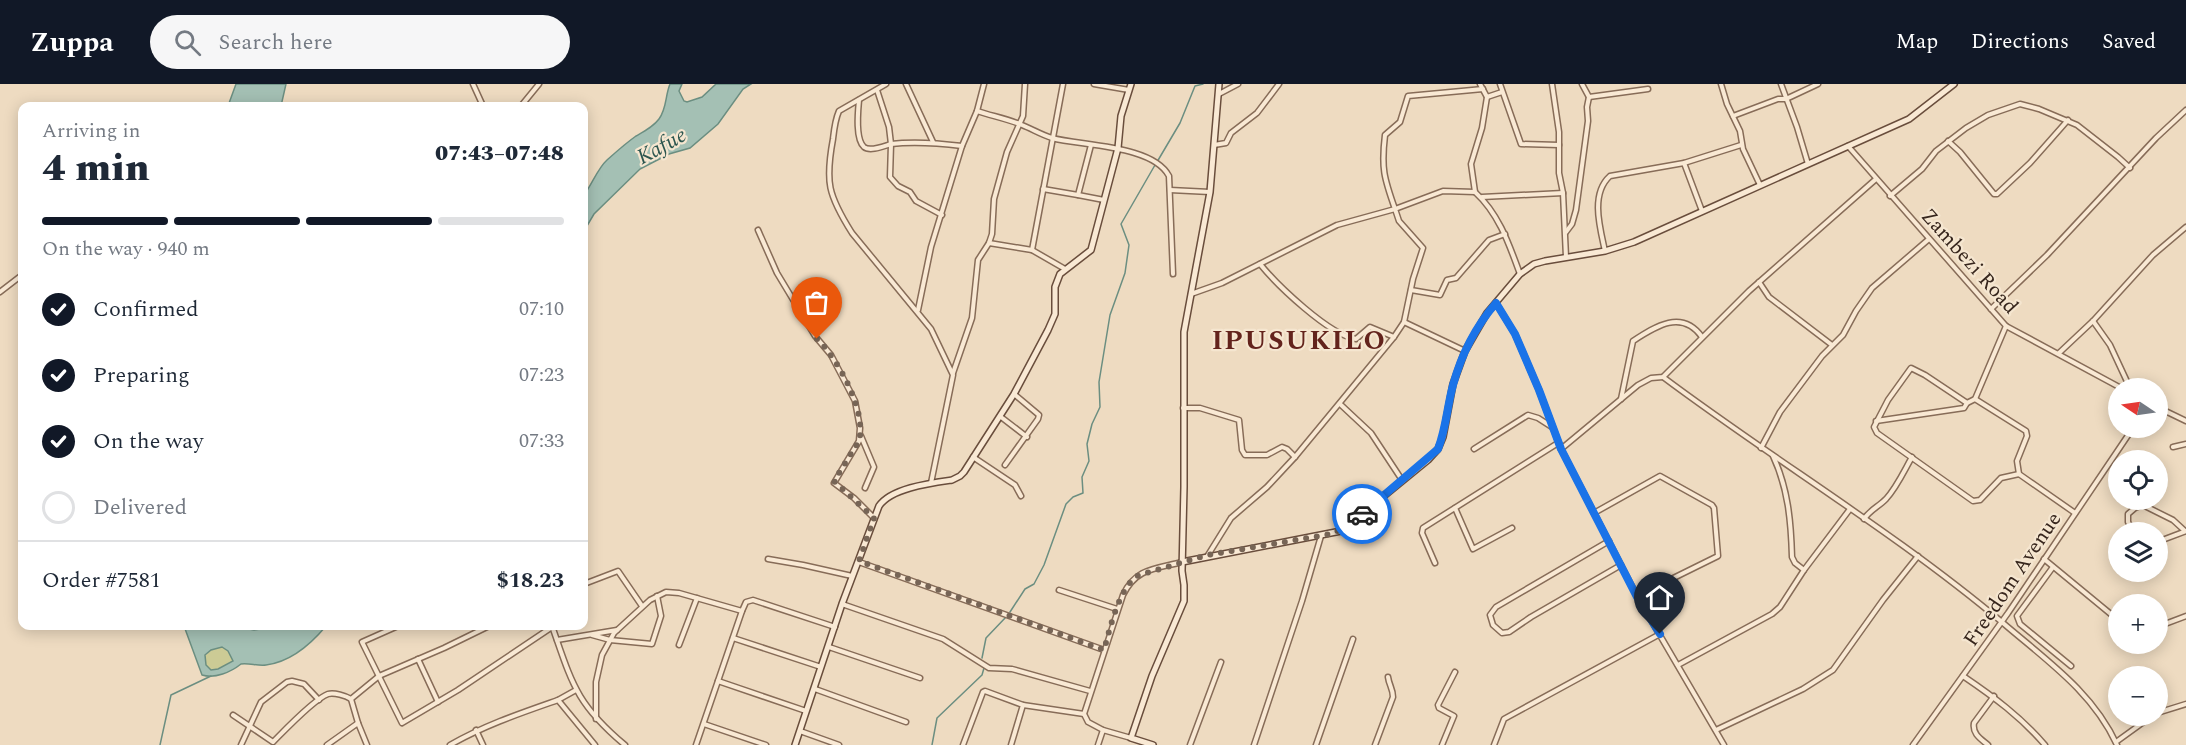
<!DOCTYPE html>
<meta charset="utf-8">
<style>
:root{--surface:#fff;--page:#f6f6f7;--text:#1f2937;--muted:#747a83;--line:#e0e1e3;--accent:#111827}
body{margin:0;font-family:Spectral,serif;background:var(--page);color:var(--text);height:100vh;display:flex;flex-direction:column;font-size:22px;white-space:nowrap}
*{box-sizing:border-box;margin:0}
p{font-size:20px;color:var(--muted)}
.icon{flex:none;width:33px;height:33px;fill:none;stroke:currentColor;stroke-width:2;stroke-linecap:round;stroke-linejoin:round}
.map{position:relative;flex:1;overflow:hidden}
.drawer{position:absolute;left:18px;top:18px;width:570px;height:528px;display:flex;flex-direction:column;background:var(--surface);border-radius:12px;box-shadow:0 3px 15px #0003}
.drawer>*{flex:none}
.needle{width:39px;rotate:283deg}
.fabs{position:absolute;left:2108px;top:294px;display:grid;gap:12px}
.fabs a{display:grid;place-items:center;width:60px;height:60px;border-radius:50%;background:var(--surface);box-shadow:0 3px 15px #0003;font-size:30px}
.pin{position:absolute;display:grid;place-items:center;width:51px;height:51px;color:#fff;margin:-62px -26px;border-radius:50% 50% 50% 0;rotate:-45deg;box-shadow:0 0 6px #0007}
.pin .icon{rotate:45deg}
.courier{position:absolute;display:grid;place-items:center;width:60px;height:60px;margin:-30px;border:4px solid #1a73e8;border-radius:50%;background:#fff;color:#222;box-shadow:0 2px 8px #0007}
.head em{font-style:normal;font-weight:800}
.head div{display:flex;flex-direction:column-reverse}
.head{display:flex;align-items:center;justify-content:space-between;height:102px;padding:0 24px}
h1{font-size:39px;font-weight:800;line-height:45px}
.bar{display:grid;grid-template-columns:repeat(4,1fr);gap:9px 6px;align-content:center;height:72px;padding:0 24px}
.bar i{height:8px;border-radius:4px;background:var(--line)}
.bar .on{background:var(--accent)}
.bar p{grid-column:span 4}
.line{display:flex;align-items:center;gap:15px;padding:0 24px;border-top:2px solid var(--line)}
.line div{flex:1}
ol{padding:0 24px;list-style:none}
li{display:flex;align-items:center;gap:18px;height:66px}
li p{margin-inline-start:auto}
li .icon{padding:6px;border-radius:50%;background:var(--accent);color:#fff;stroke-width:4}
li:last-child{color:var(--muted)}
li i{width:33px;height:33px;border:3px solid var(--line);border-radius:50%}
header{display:flex;align-items:center;gap:36px;box-sizing:border-box;height:84px;padding:0 30px;background:var(--accent);color:#fff}
header strong{font-size:28px}
nav{display:flex;gap:33px;margin-inline-start:auto;font-size:21px}
.search{width:420px;height:54px;background:var(--page);display:flex;align-items:center;gap:15px;box-sizing:border-box;padding:0 21px;border-radius:33px;color:var(--muted);font-size:22px}
.map>svg:first-child{display:block}
.green{fill:#cccb95}
.water{fill:#a4c0b4;stroke:#6b8e81;stroke-width:1.5;fill-rule:evenodd}
.lines{fill:none;stroke-linecap:round;stroke-linejoin:round}
.stream{stroke:#6b8e81;stroke-width:1.5}
.street-casing{stroke:#876c58;stroke-width:7}
.secondary-casing{stroke:#694d3c;stroke-width:8}
.street{stroke:#f9e9d4;stroke-width:4}
.secondary{stroke:#f9e9d4;stroke-width:5}
.done{stroke:#776556;stroke-width:6;stroke-dasharray:0 10.8}
.route{stroke:#1a73e8;stroke-width:8}
.labels{text-anchor:middle;stroke-width:4.5;stroke-linejoin:round;paint-order:stroke}
.street-label{font-size:21px;fill:#37261d;stroke:#f5e6d0}
.water-label{font-size:22px;font-style:italic;fill:#2c564f;stroke:#f5e6d0}
.district-label{font-size:27px;font-weight:bold;letter-spacing:1.5px;fill:#63231c;stroke:#f5e6d0}
</style>
<header>
<strong>Zuppa</strong>
<div class="search"><svg class="icon" aria-label="search" viewBox="0 0 24 24"><circle cx="10" cy="10" r="6"/><path d="M15 15l6 6"/></svg>Search here</div>
<nav><a>Map</a><a>Directions</a><a>Saved</a></nav>
</header>
<div class="map">
<svg width="2186" height="661" viewBox="0 0 2186 661">
<rect width="100%" height="100%" fill="#eedbc1"/>
<!-- green -->
<path class="green" d="M222,563L228,567L234,577L218,585L211,586L206,581L205,572L211,566Z"/>
<!-- water -->
<g class="water">
<path d="M236,0H286L281,22H228Z"/>
<path d="M670,0H682L679,7L684,17L687,18L702,13L716,0H751L743,5L718,40L690,64L669,70L640,85L594,130L584,147V111C592,100 598,84 607,76C616,68 626,59 636,52C645,47 653,43 659,35C667,24 665,12 670,0Z"/>
<path d="M184,542H234L254,546L280,542H326C311,560 290,578 266,581C257,582 250,579 241,580C231,588 215,595 202,591ZM222,563L228,567L233,577L218,585L211,586L206,581L205,571L211,566Z"/>
</g>
<g class="lines">
<!-- stream -->
<g class="stream">
<path d="M1157,78L1180,39L1195,2L1203,0"/>
<path d="M1010,528L1025,505L1034,500L1044,481L1066,420L1073,413L1083,409L1082,393L1089,377L1087,360L1092,340L1100,323L1099,298L1110,231L1125,189L1129,161L1121,140L1155,81"/>
<path d="M982,574L986,554L1006,533"/>
<path d="M160,661L171,611L211,592"/>
<path d="M932,661L937,634L982,591L984,584"/>
</g>
<!-- street casing -->
<g class="street-casing">
<g id="street">
<path d="M473,0L483,22"/>
<path d="M886,0L839,27C835,36 834,46 833,55C825,98 828,111 852,149L931,245L953,291L931,399"/>
<path d="M906,0L933,58"/>
<path d="M1063,0L1032,166L1065,185"/>
<path d="M1094,0L1129,6"/>
<path d="M1480,0L1487,13L1482,44L1471,80L1475,108C1499,130 1509,160 1520,190"/>
<path d="M1500,0L1521,60L1559,61"/>
<path d="M1552,0L1559,48V89L1563,109L1566,173"/>
<path d="M1721,0L1727,20L1740,47L1743,65L1760,101"/>
<path d="M1781,0L1797,43L1808,80"/>
<path d="M877,6L889,43L891,60L890,93L898,102L910,108L916,117L942,131"/>
<path d="M1219,10L1238,0"/>
<path d="M1487,13L1502,8"/>
<path d="M1589,13L1648,5"/>
<path d="M859,16C858,27 855,55 864,63C870,68 884,62 891,60C915,57 938,59 962,62"/>
<path d="M521,22L539,0"/>
<path d="M977,27C992,32 1008,35 1022,41C1032,45 1042,51 1052,54C1082,62 1153,61 1169,92L1173,190"/>
<path d="M1733,32L1778,15H1786L1818,0"/>
<path d="M1948,57L1960,68L1994,110H1997L2030,79L2068,36"/>
<path d="M1214,61L1226,59L1231,49L1257,29L1279,0"/>
<path d="M1848,62L2006,242L2121,304"/>
<path d="M1684,79L1702,127"/>
<path d="M1043,105L1078,111L1091,61"/>
<path d="M1170,106L1210,108"/>
<path d="M1078,111L1104,116"/>
<path d="M1890,112L1922,85L1936,67L1966,44L1988,31L2020,20L2039,25L2077,41L2118,73L2130,84"/>
<path d="M1482,113L1563,109"/>
<path d="M758,146L777,189L815,252L831,271L855,317L860,344L859,357L834,399L854,414L874,434"/>
<path d="M1566,148L1572,140L1576,126L1588,37L1587,23L1589,13L1582,0"/>
<path d="M989,159L1032,166"/>
<path d="M1605,167C1600,144 1590,110 1610,92L1684,79L1741,61"/>
<path d="M1260,180C1277,201 1329,251 1356,255L1370,243L1394,253"/>
<path d="M1759,198L1769,213L1832,261"/>
<path d="M1411,206L1440,211L1447,196L1456,194L1489,156L1505,150"/>
<path d="M0,208L22,191"/>
<path d="M1191,210L1222,199L1337,141L1395,125C1384,94 1381,84 1385,51L1400,38L1408,12L1483,5"/>
<path d="M1496,219L1515,250L1539,306L1561,365L1637,512L1724,661"/>
<path d="M1991,225L2047,171L2156,54L2186,26"/>
<path d="M918,226L931,163L962,62L977,27L984,0"/>
<path d="M2093,237L2110,261L2130,304"/>
<path d="M1404,238L1465,267"/>
<path d="M2059,269L2093,237L2153,171L2186,143"/>
<path d="M953,289L972,234L978,176L989,159L992,150L994,115L1007,68L1023,32L1025,0"/>
<path d="M1663,293C1775,377 1896,449 2003,539C2046,576 2093,608 2117,661"/>
<path d="M1621,315L1633,257C1656,242 1682,225 1702,253"/>
<path d="M1975,315L2026,347L2027,352L2017,377L2019,390L2075,429"/>
<path d="M1967,319L1925,291L1911,284L1888,316L1874,343L1877,349L1973,417L1980,416L2001,394L2019,390"/>
<path d="M1340,320L1371,349L1402,396"/>
<path d="M2157,323L2186,337"/>
<path d="M1183,324H1200L1239,336L1242,366L1245,371H1267L1282,363L1287,365L1295,373"/>
<path d="M1001,333L1027,353"/>
<path d="M1876,337L1964,324L1967,319L1975,315L2006,242"/>
<path d="M861,352L874,383L865,404"/>
<path d="M2173,363L2186,360"/>
<path d="M1761,364L1780,328L1822,272L1843,251L1856,227L1872,204L1929,155"/>
<path d="M1474,365L1528,331L1538,334L1552,343"/>
<path d="M1561,365L1638,301L1651,294L1663,293L1749,207L1876,95"/>
<path d="M1773,372C1788,404 1791,437 1792,473L1795,479L1804,486"/>
<path d="M973,373L1015,401L1021,412"/>
<path d="M1005,381L1038,335L1039,331L1014,310"/>
<path d="M1455,424L1473,465L1512,444"/>
<path d="M1594,429L1660,392L1712,421L1714,424L1718,472L1637,512"/>
<path d="M1864,435C1870,426 1878,423 1886,415C1897,403 1904,387 1912,373"/>
<path d="M2134,448L2128,438V430L2135,424L2143,421L2173,436L2185,447"/>
<path d="M1609,457L1496,523L1490,531L1493,541L1502,549L1509,548L1531,533L1621,481"/>
<path d="M2157,458L2186,447"/>
<path d="M1208,471L1231,434L1267,403L1295,373L1394,253L1404,238L1413,195L1423,164L1399,137L1395,125L1443,107L1475,108"/>
<path d="M768,475L803,481L852,492"/>
<path d="M2044,475L2118,536"/>
<path d="M859,478L1104,566"/>
<path d="M1435,479L1422,449L1423,444L1558,359"/>
<path d="M2053,483L2017,532L2020,540L2071,582"/>
<path d="M584,500L618,487L642,522"/>
<path d="M1059,506L1117,525"/>
<path d="M842,520L943,555L989,584L1012,585L1090,607"/>
<path d="M398,542L362,558L402,639L458,606L552,543"/>
<path d="M552,542C572,599 576,620 625,661"/>
<path d="M2157,543L2186,532"/>
<path d="M592,551L610,556L652,560L661,532L657,512"/>
<path d="M733,554L821,583"/>
<path d="M557,556L617,546"/>
<path d="M679,561L697,514"/>
<path d="M829,563L920,594"/>
<path d="M418,575L438,618"/>
<path d="M1678,581L1772,530L1780,523L1804,486L1850,425"/>
<path d="M1963,592C1994,613 2021,633 2045,661"/>
<path d="M718,597L806,627"/>
<path d="M815,605L906,638"/>
<path d="M351,615L379,592L444,564L489,542"/>
<path d="M558,616L576,606"/>
<path d="M1023,621L1084,630"/>
<path d="M2157,629L2186,620"/>
<path d="M233,631L273,658C284,647 314,615 328,610C334,608 346,612 351,615L358,639"/>
<path d="M596,635V598L602,571L614,549L650,516L666,508L679,509L742,527"/>
<path d="M704,640L766,661"/>
<path d="M476,646L483,661"/>
<path d="M1103,646L1088,638L1084,630L1123,511C1136,484 1155,485 1182,478"/>
<path d="M1716,646L1803,605L1833,586L1883,516L1918,472"/>
<path d="M800,647L839,661"/>
<path d="M2116,658L2152,632"/>
<path d="M241,661L261,618L287,598L292,597L304,600L319,616"/>
<path d="M327,661L358,639L367,661"/>
<path d="M450,661C485,641 521,629 558,616L595,661"/>
<path d="M696,661L742,527L746,518L753,516L835,543"/>
<path d="M963,661L983,608L985,607L1023,621L1011,661"/>
<path d="M1098,661L1103,646L1131,654"/>
<path d="M1190,661L1221,578"/>
<path d="M1254,661L1302,517L1321,452"/>
<path d="M1316,661L1353,555"/>
<path d="M1375,661L1393,613C1393,605 1389,601 1388,593"/>
<path d="M1442,661L1454,632L1439,624L1438,621L1455,588"/>
<path d="M1494,661L1504,635L1660,550"/>
<path d="M1913,661L2008,529L2133,344"/>
<path d="M1988,661C1981,655 1972,650 1974,639L1994,612"/>
</g>
</g>
<!-- secondary casing -->
<g class="secondary-casing">
<g id="secondary">
<path d="M1182,478L1341,447L1428,376L1438,365L1443,353L1453,300L1465,267L1487,229L1520,190L1534,180L1545,177L1605,167L1634,158L1909,35L1954,0"/>
<path d="M795,661L842,520L879,422C891,404 931,399 952,396L960,392L964,388L1014,310L1048,246L1055,230V203L1060,190L1091,166L1118,64L1121,32L1131,0"/>
<path d="M1153,661L1131,654L1152,592L1184,517V501L1182,487L1184,403V248L1210,108L1219,0"/>
</g>
</g>
<!-- street -->
<use href="#street" class="street"/>
<!-- secondary -->
<use href="#secondary" class="secondary"/>
</g>
<g class="lines">
<!-- done -->
<path class="done" d="M817,255C838,275 867,327 859,357L834,397L874,434L859,477L1104,566C1110,545 1119,502 1139,491L1208,471L1331,450L1348,442L1362,430"/>
<!-- route -->
<path class="route" d="M1362,430L1438,365C1446,345 1447,323 1453,301C1461,272 1476,242 1496,219L1515,250L1539,306L1561,365L1637,513L1660,550"/>
</g>
<g class="labels">
<!-- street labels -->
<g class="street-label">
<text transform="translate(1970 177) rotate(48)" y="7">Zambezi Road</text>
<text transform="translate(2012 495) rotate(-56)" y="7">Freedom Avenue</text>
</g>
<!-- water labels -->
<g class="water-label">
<text transform="translate(661 61) rotate(-29)" y="8">Kafue</text>
</g>
<!-- district labels -->
<g class="district-label">
<text x="1299" y="265">IPUSUKILO</text>
</g>
</g>
</svg>
<div class="fabs">
<a><svg class="needle" viewBox="-14 -14 28 28"><path d="M0-13l5 13h-10z" fill="#e53935"/><path d="M0 13l5-13h-10z" fill="#747a83"/></svg></a>
<a><svg class="icon" aria-label="locate" viewBox="0 0 24 24"><circle cx="12" cy="12" r="6"/><path d="M12 2v4M12 18v4M2 12h4M18 12h4"/></svg></a>
<a><svg class="icon" aria-label="layers" viewBox="0 0 24 24"><path d="M12 4l9 5-9 5-9-5zM3 14l9 5 9-5"/></svg></a>
<a>+</a>
<a>−</a>
</div>
<div class="pin" style="left:817px;top:255px;background:#ea580c"><svg class="icon" aria-label="bag" viewBox="0 0 24 24"><path d="M5 8h14l-1 12H6zM9 8a3 3 0 0 1 6 0"/></svg></div>
<div class="pin" style="left:1660px;top:550px;background:#1f2937"><svg class="icon" aria-label="home" viewBox="0 0 24 24"><path d="M3 11l9-7 9 7M6 9v11h12V9"/></svg></div>
<div class="courier" style="left:1362px;top:430px"><svg class="icon" aria-label="car" viewBox="0 0 24 24"><path d="M5 17H2v-5l4-1 3-4h7l3 4 3 1v5h-3M9 17h6M6 11h13"/><circle cx="7" cy="17" r="2"/><circle cx="17" cy="17" r="2"/></svg></div>
<section class="drawer">
<div class="head"><div><h1>4 min</h1><p>Arriving in</p></div><em>07:43–07:48</em></div>
<div class="bar"><i class="on"></i><i class="on"></i><i class="on"></i><i></i><p>On the way · 940 m</p></div>
<ol>
<li><svg class="icon" aria-label="check" viewBox="0 0 24 24"><path d="M5 12l5 5 9-10"/></svg>Confirmed<p>07:10</p></li>
<li><svg class="icon" aria-label="check" viewBox="0 0 24 24"><path d="M5 12l5 5 9-10"/></svg>Preparing<p>07:23</p></li>
<li><svg class="icon" aria-label="check" viewBox="0 0 24 24"><path d="M5 12l5 5 9-10"/></svg>On the way<p>07:33</p></li>
<li><i></i>Delivered</li>
</ol>
<div class="line" style="height:78px"><div>Order #7581</div><b>$18.23</b></div>
</section>
</div>
